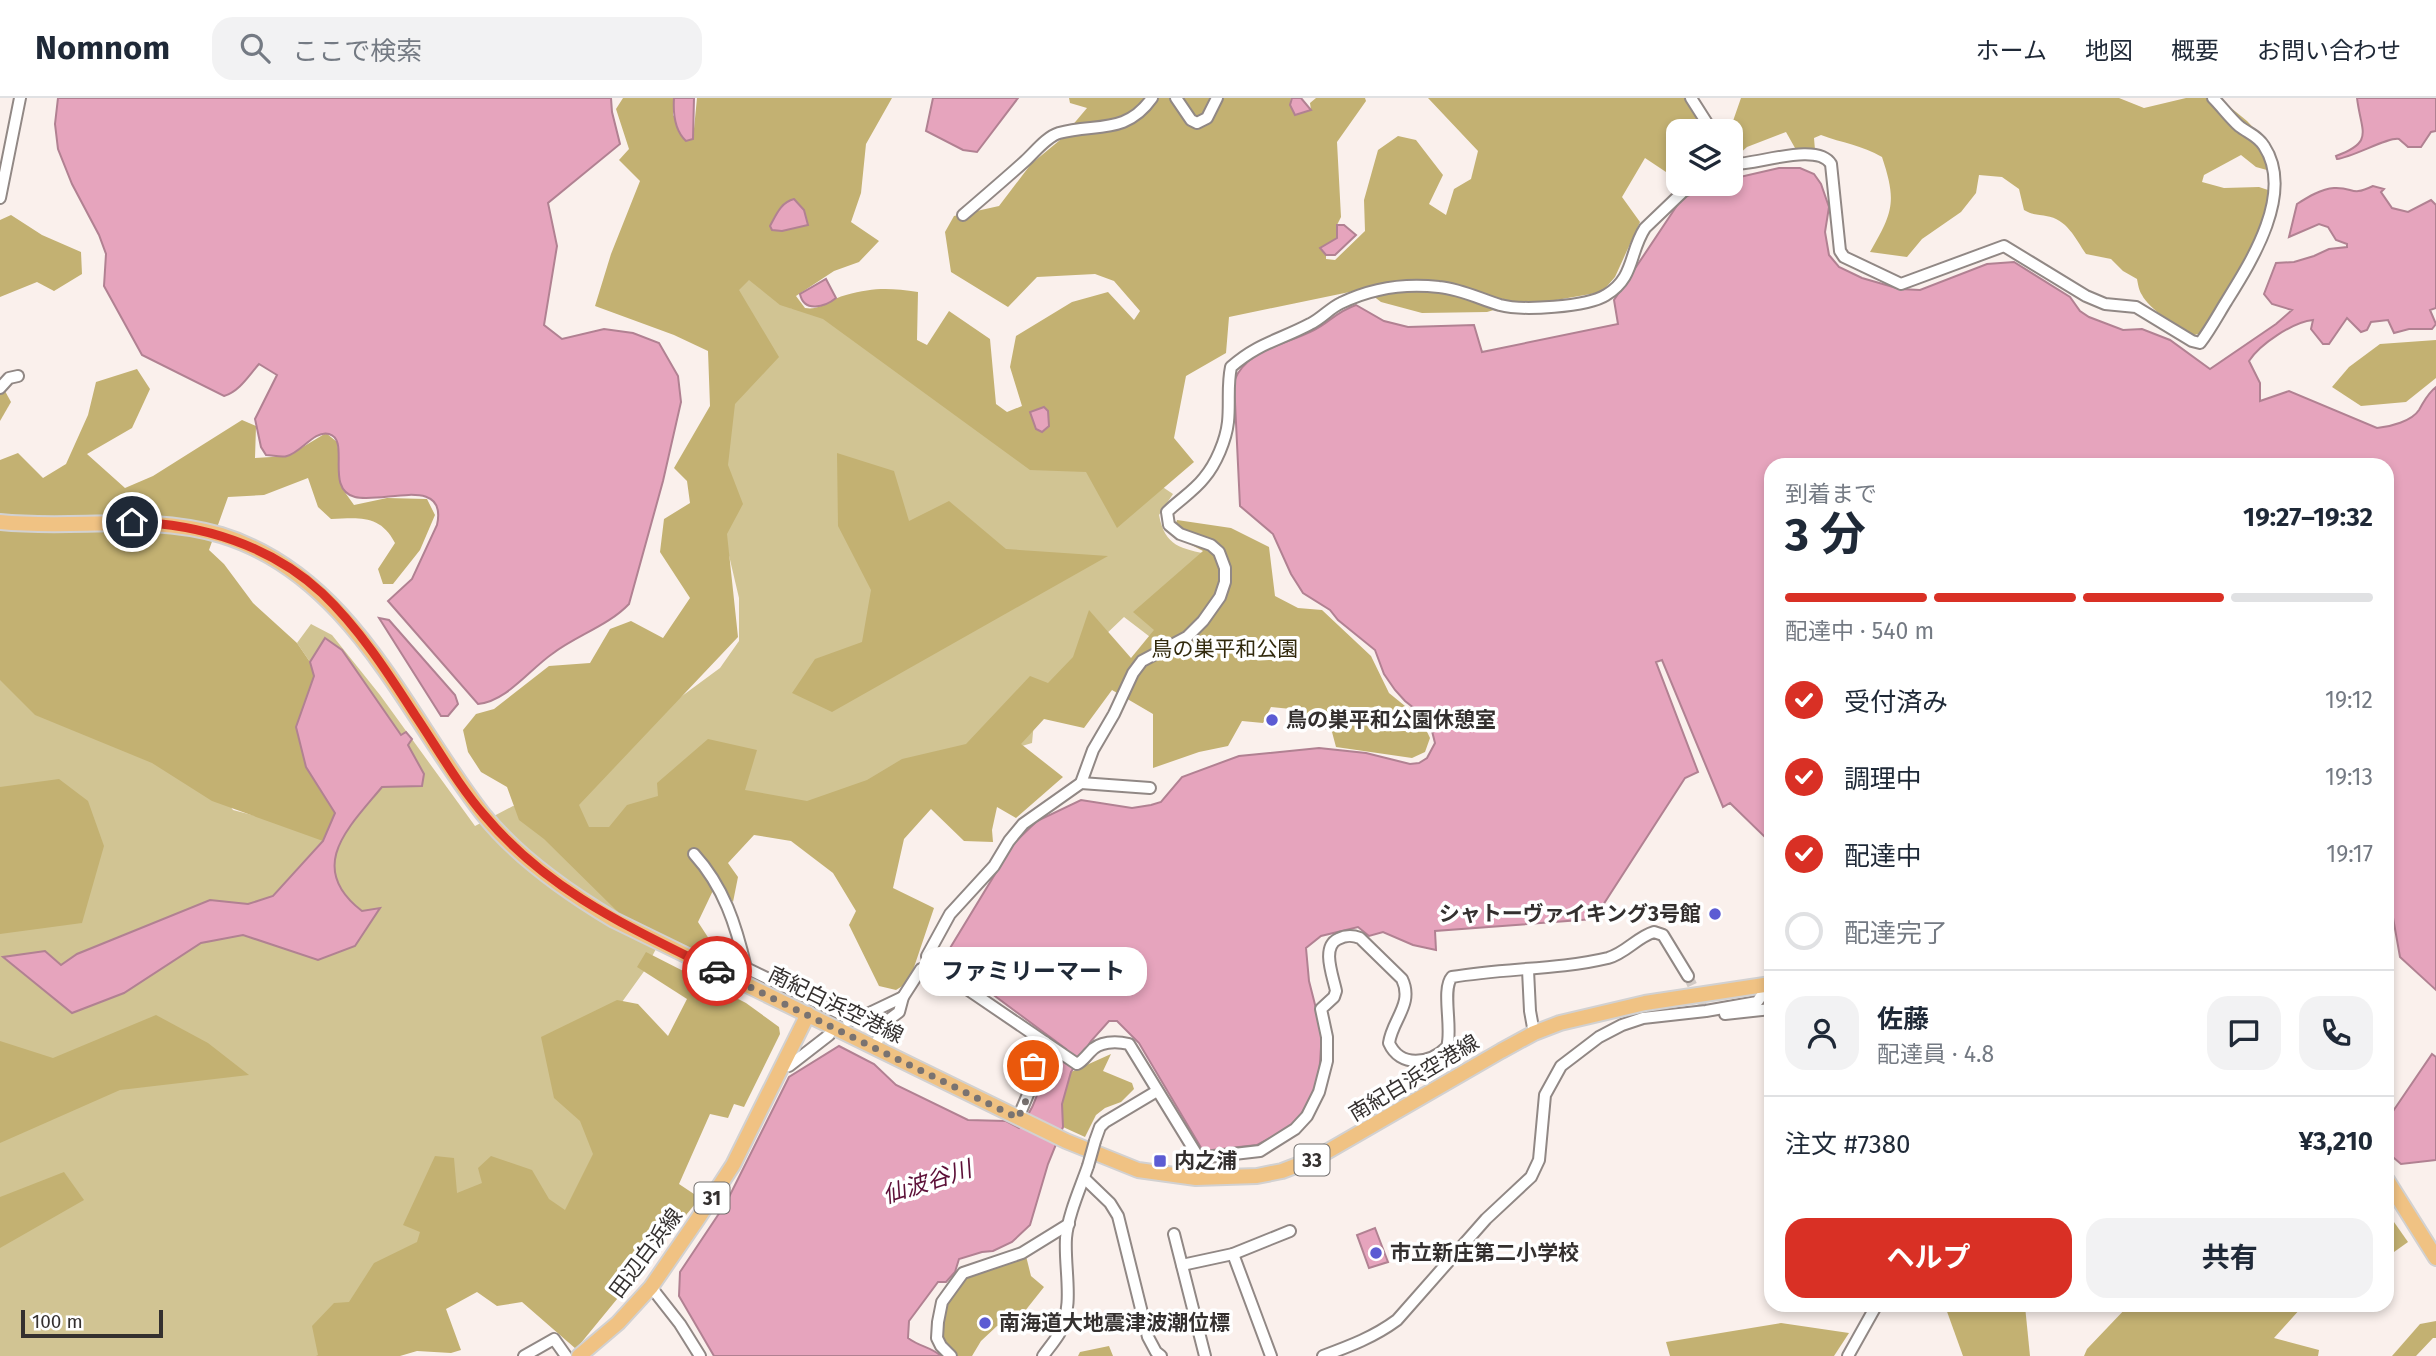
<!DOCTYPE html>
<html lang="ja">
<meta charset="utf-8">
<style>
:root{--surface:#fff;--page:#f2f2f3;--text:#1f2937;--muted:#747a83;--line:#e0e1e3;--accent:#d93025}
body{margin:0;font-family:"Fira Sans","Noto Sans JP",sans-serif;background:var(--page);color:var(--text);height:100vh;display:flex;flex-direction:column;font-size:26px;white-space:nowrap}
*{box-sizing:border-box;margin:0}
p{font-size:23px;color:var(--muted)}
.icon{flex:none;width:38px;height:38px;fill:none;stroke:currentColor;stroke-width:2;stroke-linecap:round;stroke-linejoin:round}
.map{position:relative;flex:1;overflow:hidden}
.details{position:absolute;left:1764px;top:360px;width:630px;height:854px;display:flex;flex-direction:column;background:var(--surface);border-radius:21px;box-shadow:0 4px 10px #0003}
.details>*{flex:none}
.fabs{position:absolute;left:1666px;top:21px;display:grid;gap:14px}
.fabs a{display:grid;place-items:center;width:77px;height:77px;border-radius:14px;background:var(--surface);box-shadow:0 4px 10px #0003;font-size:35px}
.scale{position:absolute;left:21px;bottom:18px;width:142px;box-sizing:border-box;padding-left:7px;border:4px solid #34302f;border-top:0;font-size:19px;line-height:24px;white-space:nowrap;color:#34302f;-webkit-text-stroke:5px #fff;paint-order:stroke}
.pin{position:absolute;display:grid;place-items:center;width:60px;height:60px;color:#fff;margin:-30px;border:4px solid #fff;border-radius:50%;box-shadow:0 2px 7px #0007}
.courier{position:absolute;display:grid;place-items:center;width:70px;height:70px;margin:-35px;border:5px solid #d93025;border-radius:50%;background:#fff;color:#222;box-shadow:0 2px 9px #0007}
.bubble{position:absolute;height:49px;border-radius:21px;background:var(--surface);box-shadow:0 4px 10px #0003;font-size:23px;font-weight:700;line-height:49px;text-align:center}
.headline em{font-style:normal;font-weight:700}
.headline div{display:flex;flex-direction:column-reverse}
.headline{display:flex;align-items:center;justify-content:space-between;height:119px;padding:0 21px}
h1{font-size:46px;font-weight:700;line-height:52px}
.bar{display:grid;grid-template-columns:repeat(4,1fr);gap:10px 7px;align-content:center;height:84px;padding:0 21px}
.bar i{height:9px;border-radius:5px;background:var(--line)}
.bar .active{background:var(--accent)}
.bar p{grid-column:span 4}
.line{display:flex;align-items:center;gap:18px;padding:0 21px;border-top:2px solid var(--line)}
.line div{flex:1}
.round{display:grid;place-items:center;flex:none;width:74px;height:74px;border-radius:21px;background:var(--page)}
ol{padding:0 21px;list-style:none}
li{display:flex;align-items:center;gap:21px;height:77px}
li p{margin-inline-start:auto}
li .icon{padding:7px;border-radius:50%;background:var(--accent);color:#fff;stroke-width:4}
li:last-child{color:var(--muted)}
li i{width:38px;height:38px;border:4px solid var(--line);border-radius:50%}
.button{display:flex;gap:14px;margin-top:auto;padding:14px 21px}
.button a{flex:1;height:80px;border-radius:21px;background:var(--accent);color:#fff;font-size:28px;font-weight:700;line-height:80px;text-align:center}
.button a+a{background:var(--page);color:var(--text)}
header{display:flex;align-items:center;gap:42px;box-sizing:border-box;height:98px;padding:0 35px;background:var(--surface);border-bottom:2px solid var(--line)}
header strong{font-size:33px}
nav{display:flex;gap:38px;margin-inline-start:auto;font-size:24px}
.search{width:490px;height:63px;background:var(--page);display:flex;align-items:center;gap:18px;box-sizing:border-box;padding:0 24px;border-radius:21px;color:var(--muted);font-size:26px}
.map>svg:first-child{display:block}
.green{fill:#d1c493}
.forest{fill:#c3b172}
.water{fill:#e6a4bd;stroke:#b18192;stroke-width:2}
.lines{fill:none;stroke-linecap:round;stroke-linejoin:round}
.minor-tunnel{stroke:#d2cac6;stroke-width:10;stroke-dasharray:10 5;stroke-linecap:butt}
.minor-casing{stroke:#918885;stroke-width:14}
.major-casing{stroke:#d2d1d1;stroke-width:18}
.minor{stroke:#fff;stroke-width:10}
.major{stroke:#f0c283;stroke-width:14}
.minor-bridge-casing{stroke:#918885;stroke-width:14;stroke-linecap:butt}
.minor-bridge{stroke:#fff;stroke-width:10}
.done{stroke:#797371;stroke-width:7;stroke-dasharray:0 12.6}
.route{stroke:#d93025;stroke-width:9}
.poi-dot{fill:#5c5bd3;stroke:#fff;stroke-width:2.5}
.labels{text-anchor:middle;stroke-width:7;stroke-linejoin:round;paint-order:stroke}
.shield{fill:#fff;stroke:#716e6d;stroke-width:2}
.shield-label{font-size:19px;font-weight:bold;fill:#34302f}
.park-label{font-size:21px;fill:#322a0d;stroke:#fff}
.poi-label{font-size:21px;font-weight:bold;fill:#34302f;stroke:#fff;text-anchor:start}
.street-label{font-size:21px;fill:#34302f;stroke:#fff}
.water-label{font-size:23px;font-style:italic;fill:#5d1038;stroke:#fff}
</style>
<header>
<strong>Nomnom</strong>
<div class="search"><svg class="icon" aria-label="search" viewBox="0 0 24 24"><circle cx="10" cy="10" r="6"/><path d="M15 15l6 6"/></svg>ここで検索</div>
<nav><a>ホーム</a><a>地図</a><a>概要</a><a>お問い合わせ</a></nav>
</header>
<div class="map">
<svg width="2436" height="1258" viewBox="0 0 2436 1258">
<rect width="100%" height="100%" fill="#faf0ec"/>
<!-- green -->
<path class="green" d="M737,177H751L790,210L824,217L1043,372L1124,363L1173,396L1159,417C1165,449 1181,450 1210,457L1154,542L1124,519L1036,603L1032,645L919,679L854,707L735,699L645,872L617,911L583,1020L602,1060L599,1115L333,1258H0V580L210,680L233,712L287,726L310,564L297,545L311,526L332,537L380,597L475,728L513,708L530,710L720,570L739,543V500L727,449L726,373Z"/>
<!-- forest -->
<g class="forest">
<path d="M623,0H674L673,17L693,41L697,0H892L866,46L861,95L851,124L879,143L859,164L834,173L796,198L805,210C821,213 830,201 846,197C874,189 891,190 918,194L917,242L927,247L949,213L990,241L996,306L1007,314L1022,308L1010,269L1016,238L1072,204L1108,194L1134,222L1140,213L1114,183L1095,176L1037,179L1008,209L951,174L945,134L954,118L999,108L1031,66L1060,42L1087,10L1070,5L1069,0H1291L1290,7L1311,12L1310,5L1316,0H1365L1366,3L1337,44L1341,119L1337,127V140L1320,151L1326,157V161L1335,162L1365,133L1364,102L1378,52L1398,38L1416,42L1443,77L1429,106L1446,117L1454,91L1471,81L1478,53L1428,0H1689L1706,33H1678V82L1645,60L1622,99L1640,124L1615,179L1602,194L1545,204L1514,206L1487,214L1422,215L1381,204L1364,191L1229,219L1226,255L1186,278L1174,340L1194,364L1117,430L1086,374L1030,372L823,221L780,207L749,182L739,192L779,259L735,306L728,367L743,406L727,436L738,539L579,707L589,729H609L627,707L658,698L657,685L708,641L757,652L745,692L807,703L867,682L902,661L966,646L1030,578L1048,585L1073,559L1089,512L1131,560L1154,532L1133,514L1203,453L1172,437L1177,422L1231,430L1269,449L1275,498L1298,510L1322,512L1371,558L1389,595L1421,621L1430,640L1425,654L1412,660L1336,649L1332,634L1311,625L1291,611L1271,609L1263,625L1242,623L1228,648L1199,654L1153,670V616L1112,592L1084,630L1044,621L1021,646L1063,679L1016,720L997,709L992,732L993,744L964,743L931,711L904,741L893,790L934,810L909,884L896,892L879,888L849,827L856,813L833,775L791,743L754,737L728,765L738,779L733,804L718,782L698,824L713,847L707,863L619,815L544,741L519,722L507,689L481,674L468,654L463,632L476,616L494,611L549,568L590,565L610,531L631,523L663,540L690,500L660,454L664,421L690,405L687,383L674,370L710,308L708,253L674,237L595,208L611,156L640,83L619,62L629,51L616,11Z"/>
<path d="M1741,0H2119L2144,10L2186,0H2219L2247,23L2268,45L2278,63L2274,74L2256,69L2241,57L2204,77L2202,84L2224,90L2259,89L2271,93L2258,146L2201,235L2188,239C2176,227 2149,211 2142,197C2139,193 2138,186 2137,181L2123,173L2111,161L2086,156C2075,140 2067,121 2046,118C2036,116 2033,117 2024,112L2019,91L2002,79L1979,77L1976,95L1961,114L1922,141L1907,159L1870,154C1893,114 1897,104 1882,59C1862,47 1842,45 1821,37L1814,40L1815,52L1795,50L1786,34L1747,49L1737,58L1731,48V33L1725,32L1733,23Z"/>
<path d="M11,117L42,137L81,154L82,176L54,193L37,184L0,199V122Z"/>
<path d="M2436,242V280L2406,304L2361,308L2332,289L2349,269L2380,246Z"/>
<path d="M137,271L150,291L132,330L87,356L125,390L153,378L242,322L256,328L255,360L288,358L326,335L337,344L344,393L354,407L387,400L427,401L435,417L420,452L393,486H383L378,471L395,445C380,416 359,420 331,421L318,409L308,380L264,397L228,399L209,452L224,466L253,505L297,545L310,564L314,578L296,629L306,669L335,715L323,743L212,703L152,665L35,617L0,582V362L18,355L43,380L66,366L88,317L96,284Z"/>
<path d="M0,284L11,304L0,323Z"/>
<path d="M837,355L894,373L909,423L949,403L1006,451L1108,458L832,614L792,595L815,561L862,544L871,492L838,428Z"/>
<path d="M59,681L88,703L104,748L82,825L0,836V689Z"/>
<path d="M646,854L746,905L779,929L780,936L744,1009L734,1006L728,1020L710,1016L679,1086L700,1100L576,1251L522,1204L497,1208L477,1194L446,1211L461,1252L451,1255L417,1253L400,1258H316L318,1257L312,1228L334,1205L349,1204L374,1165L417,1144L420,1134L403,1127L435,1058L454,1060L457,1095L482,1085L478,1070L491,1058L532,1072L549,1101L565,1112L593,1056L580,1023L554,1000L541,939L617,902L638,906L668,938L687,901L637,869Z"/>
<path d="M156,917L208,945L249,977L120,992L0,1045V943L53,960Z"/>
<path d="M1111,956L1103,973L1132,985L1134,991L1121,1004L1105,1010L1096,1017L1085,1039L1063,1029L1062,1006L1071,974Z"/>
<path d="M64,1074L84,1102L0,1150V1099Z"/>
<path d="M2387,1114L2408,1144L2387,1159Z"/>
<path d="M1026,1158L1031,1178L1044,1189L1013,1228H997L981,1243L972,1258H956L945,1245L941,1236L945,1207L964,1178Z"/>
<path d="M1945,1208H2025L2030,1258H1963Z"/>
<path d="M2128,1208H2331L2301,1210L2274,1240L2319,1252L2318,1258H2084L2087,1251Z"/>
<path d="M2436,1223V1240H2433L2416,1258H2392L2420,1226Z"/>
<path d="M1781,1225L1849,1235L1834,1258H1670L1666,1244Z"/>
<path d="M1109,1248L1113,1258H1078L1080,1254Z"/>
</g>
<!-- water -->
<g class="water">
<path d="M58,0H611L612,14L620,46L548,105L557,148L544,227L562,241L604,231L633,235L659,245L678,278L681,304L663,383L629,506C608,528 577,537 552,556C529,572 507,603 478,606L388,503L412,481L437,427C448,377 383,406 355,399C324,391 351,342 329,336C314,332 301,355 287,358C282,360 272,357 266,357L261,349L255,321L277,277L259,266C249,277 240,293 224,298L142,257L104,188L106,156L99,137L72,86L58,51L55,26Z"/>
<path d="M674,0H694L693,41L686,43C674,32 673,15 674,0Z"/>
<path d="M933,0H1018L977,54L963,52L926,33Z"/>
<path d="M1292,0H1301L1311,12L1295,17L1290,7Z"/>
<path d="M2357,0H2436V33L2431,34L2421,49H2408C2407,48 2400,42 2399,41C2390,38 2353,59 2337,61L2336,58C2375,44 2361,34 2357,0Z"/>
<path d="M1779,70H1800L1814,76L1821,86L1829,109L1825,134L1829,157L1839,169L1862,180L1900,191L1920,192L1987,166L2014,164L2070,199L2080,213L2089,219L2123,232L2142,231L2170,242L2210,271L2276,226L2292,212L2272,206L2264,196L2276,165L2294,164L2314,158L2329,151L2347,149V146L2336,142L2328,129L2319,126L2289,139L2297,106C2308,99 2321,91 2334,90C2355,89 2350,99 2373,88L2384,91L2381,94L2392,110L2408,114L2431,102L2436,107V210L2430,212L2436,226L2432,231H2409L2394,235L2388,222L2371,224L2367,232L2361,234L2347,220L2329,246H2323L2311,231L2313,222C2293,224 2260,246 2249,263L2260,285V303L2289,293L2377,330C2390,329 2412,323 2419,312C2425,302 2427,296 2436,289V892L2400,859L2387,786V368H1771V745L1730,705L1723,709L1662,562L1656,564L1698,674L1685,680L1594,821L1435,833L1436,852L1413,847L1383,834L1369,838L1358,829L1321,838L1306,850L1309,883L1322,934L1319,979L1310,1001L1295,1027L1257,1047L1203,1053L1139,945L1117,923H1109L1091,943L1071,974L1062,1006L1063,1029L1048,1066L1030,1127L1012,1144L993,1153L982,1154L959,1161L955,1174L946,1184H938L909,1223L908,1240C920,1249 931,1249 941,1258H714L679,1198L680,1174L726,1105L789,979L839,948L874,966L896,987L968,1022L1006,1023L1019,1030C1038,1007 1039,984 1052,958L1059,961L1066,951L944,860L1014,745L1037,723L1081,702L1132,710L1151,707L1161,704L1182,679L1239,658L1319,650L1366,655L1410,666L1419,665L1427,660L1435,645L1431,629L1424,618L1405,603L1395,592L1384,576L1375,552L1338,522L1330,512L1303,495L1291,476L1273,436L1240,408L1234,283C1247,251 1285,247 1314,232C1330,224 1336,214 1356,207L1384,223L1408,229L1474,227L1482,254L1618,226L1614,202L1682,100L1718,86H1731V81Z"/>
<path d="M794,101L804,112L808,127L782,133L772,132L770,128C776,117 781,104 794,101Z"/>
<path d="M1337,127H1344L1356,137L1335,157H1326L1320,150L1337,140Z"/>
<path d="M826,181L836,200C825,209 804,215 800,196Z"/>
<path d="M1044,309L1048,313L1049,328L1042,334L1036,331L1030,314Z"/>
<path d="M379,520L389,522L455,597L458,606L448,618H441Z"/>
<path d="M325,540L342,552L401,637L406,634L412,641L408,647L424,676L422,688L382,689C349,729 305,769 362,813L380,810L355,848L318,862L243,837L201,845L124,895L72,915L3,859L45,853L61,867L77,856L210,802L248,806L273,798L323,743L335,715L306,669L296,629L314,578L310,564Z"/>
<path d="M2432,956L2436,959V1062L2401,1066L2387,1054V1022Z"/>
<path d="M1375,1130L1388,1164L1369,1170L1357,1137Z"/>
</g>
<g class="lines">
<!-- minor-tunnel -->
<path class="minor-tunnel" d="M1688,878L1702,908"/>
<!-- minor casing -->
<g class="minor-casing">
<g id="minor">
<path d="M1176,0L1191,22L1197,25L1207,20L1217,0"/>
<path d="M1691,0L1712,33"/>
<path d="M1731,66C1754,68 1817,43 1831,66L1840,153L1844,159L1901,186L2004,148L2086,198L2105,206L2136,209L2192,243L2200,245C2210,232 2218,217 2226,204C2251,164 2295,95 2264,48C2258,38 2248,35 2239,28C2230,20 2222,9 2213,0"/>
<path d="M0,100L20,0"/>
<path d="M963,117C984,99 1005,81 1025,63C1035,54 1046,39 1059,35C1096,25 1126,37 1152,0"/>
<path d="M0,290L9,280L18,278"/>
<path d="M1081,685L1150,690"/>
<path d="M694,756C724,789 736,827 746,870"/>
<path d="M929,869L927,858L950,816L994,768L1009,743L1023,726L1081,685L1093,652L1114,616L1133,575L1142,563L1187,539L1203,523L1220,499L1225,484V470L1219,454L1211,447L1180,436L1169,427L1167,414C1179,402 1194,393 1204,380C1216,366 1226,342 1228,324C1230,305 1227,288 1231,269C1258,245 1280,242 1310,226C1321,221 1330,210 1341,205C1372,190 1405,185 1439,189C1461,191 1480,201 1500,207C1522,213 1587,209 1606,197C1635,180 1629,154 1645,130L1691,86"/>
<path d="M929,869L948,878L1077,966C1083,963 1085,959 1090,954C1099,943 1116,943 1129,946L1199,1060L1260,1053L1295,1031L1307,1018L1319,994L1327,963V939L1321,911L1334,899L1336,893C1333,878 1321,849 1338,841C1346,837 1352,837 1360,840L1402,881C1414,906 1392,922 1389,945C1400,970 1430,966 1447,949C1453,931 1441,891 1452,879C1504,870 1557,872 1608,860C1626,855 1637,839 1654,834L1663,837L1688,878"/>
<path d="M1528,872L1530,913L1534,935"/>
<path d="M733,881L737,870H746L851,921"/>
<path d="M1725,916L1771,911"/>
<path d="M848,923L859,920L903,899"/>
<path d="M875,948L887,923L899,914L903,899L921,871L929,869"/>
<path d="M783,967L789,968L829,937"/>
<path d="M1018,1020L1029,994L1033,968L1045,944"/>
<path d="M1095,1043L1100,1029L1105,1024L1157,993"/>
<path d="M1084,1080L1110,1105L1118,1118L1148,1239L1156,1254L1161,1258"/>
<path d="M1174,1136L1205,1258"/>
<path d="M1233,1156L1271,1258"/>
<path d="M1182,1167L1233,1156L1290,1133"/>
<path d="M651,1189L680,1226L700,1258"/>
<path d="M524,1258L554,1241L566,1258"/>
<path d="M951,1258L941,1248L937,1240L938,1224L942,1204L963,1175L1022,1155L1069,1126"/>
<path d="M1043,1258C1048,1251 1054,1244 1059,1236C1075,1207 1064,1172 1066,1140C1068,1117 1080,1091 1088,1068"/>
<path d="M1323,1258C1350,1248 1374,1239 1397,1222L1486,1121L1531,1079L1539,1062L1545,997L1561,968L1599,939L1622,927L1643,920L1706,913L1757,904L1762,897V888"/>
<path d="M1848,1258L1876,1208"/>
</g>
</g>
<!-- major casing -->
<g class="major-casing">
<g id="major">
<path d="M0,424C75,432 146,415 221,437C352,477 405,616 483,716C517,759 567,794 614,822L1066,1043L1138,1072L1196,1080L1257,1078L1282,1073L1316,1060L1501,953L1534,935L1560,925L1645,905L1771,886"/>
<path d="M2387,1082L2436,1160"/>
<path d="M579,1258L618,1225L651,1189L697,1122L733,1067L808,916"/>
</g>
</g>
<!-- minor -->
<use href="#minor" class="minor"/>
<!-- major -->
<use href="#major" class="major"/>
<!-- minor-bridge casing -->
<g class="minor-bridge-casing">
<path id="minor-bridge" d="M1088,1068L1095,1043"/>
</g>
<!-- minor-bridge -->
<use href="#minor-bridge" class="minor-bridge"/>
</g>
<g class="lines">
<!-- done -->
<path class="done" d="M717,873L1018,1020L1030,994L1033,968"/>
<!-- route -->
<path class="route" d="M132,424C201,426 270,447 322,495C359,530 388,575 415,617C438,651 458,687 485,718C549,794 631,830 717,873"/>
</g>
<!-- markers -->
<g class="poi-dot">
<circle cx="1272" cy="622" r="7"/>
<circle cx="1715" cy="816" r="7"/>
<rect x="1153" y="1056" width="14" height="14" rx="3.5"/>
<circle cx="1376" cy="1155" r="7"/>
<circle cx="985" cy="1225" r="7"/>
</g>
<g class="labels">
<!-- shield labels -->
<g class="shield">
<rect x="1294.5" y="1046.5" width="35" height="31" rx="5"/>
<rect x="694.5" y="1084.5" width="35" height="31" rx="5"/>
</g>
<g class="shield-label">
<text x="1312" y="1069">33</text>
<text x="712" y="1107">31</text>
</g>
<!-- park labels -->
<g class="park-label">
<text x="1225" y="558">鳥の巣平和公園</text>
</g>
<!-- poi labels -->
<g class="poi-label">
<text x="1286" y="629">鳥の巣平和公園休憩室</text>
<text x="1701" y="823" text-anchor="end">シャトーヴァイキング3号館</text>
<text x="1174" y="1070">内之浦</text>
<text x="1390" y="1162">市立新庄第二小学校</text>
<text x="999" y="1232">南海道大地震津波潮位標</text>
</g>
<!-- street labels -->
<g class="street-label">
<text transform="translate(836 907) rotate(26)" y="7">南紀白浜空港線</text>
<text transform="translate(1414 980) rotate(-31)" y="7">南紀白浜空港線</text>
<text transform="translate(646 1155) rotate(-53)" y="7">田辺白浜線</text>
</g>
<!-- water labels -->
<g class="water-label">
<text transform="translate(927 1084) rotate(-18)" y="8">仙波谷川</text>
</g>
</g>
</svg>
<div class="fabs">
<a><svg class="icon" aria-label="layers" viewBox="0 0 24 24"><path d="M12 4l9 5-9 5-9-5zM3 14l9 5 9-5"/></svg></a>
</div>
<div class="scale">100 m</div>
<div class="pin" style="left:1033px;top:968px;background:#ea580c"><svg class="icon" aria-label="bag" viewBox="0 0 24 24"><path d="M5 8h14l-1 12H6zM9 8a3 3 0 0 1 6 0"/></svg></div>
<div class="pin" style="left:132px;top:424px;background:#1f2937"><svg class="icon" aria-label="home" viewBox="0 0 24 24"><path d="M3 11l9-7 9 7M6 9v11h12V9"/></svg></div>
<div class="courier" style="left:717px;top:873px"><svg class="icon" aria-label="car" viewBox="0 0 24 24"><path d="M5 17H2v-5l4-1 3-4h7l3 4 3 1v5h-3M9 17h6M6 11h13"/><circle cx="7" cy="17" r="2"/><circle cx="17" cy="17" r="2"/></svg></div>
<div class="bubble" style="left:919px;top:849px;width:228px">ファミリーマート</div>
<section class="details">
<div class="headline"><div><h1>3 分</h1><p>到着まで</p></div><em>19:27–19:32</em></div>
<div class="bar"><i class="active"></i><i class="active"></i><i class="active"></i><i></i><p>配達中 · 540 m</p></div>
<ol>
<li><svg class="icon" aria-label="check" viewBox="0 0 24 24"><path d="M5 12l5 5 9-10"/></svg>受付済み<p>19:12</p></li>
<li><svg class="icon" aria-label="check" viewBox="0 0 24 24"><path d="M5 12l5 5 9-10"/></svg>調理中<p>19:13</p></li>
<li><svg class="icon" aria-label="check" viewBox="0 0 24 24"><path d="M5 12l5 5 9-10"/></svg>配達中<p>19:17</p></li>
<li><i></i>配達完了</li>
</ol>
<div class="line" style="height:126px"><a class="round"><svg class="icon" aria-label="person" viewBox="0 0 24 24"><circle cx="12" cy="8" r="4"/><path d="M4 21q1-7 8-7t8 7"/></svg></a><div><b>佐藤</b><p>配達員 · 4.8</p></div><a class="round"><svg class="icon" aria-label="chat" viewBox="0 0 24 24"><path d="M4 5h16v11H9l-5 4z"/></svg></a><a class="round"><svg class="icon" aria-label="phone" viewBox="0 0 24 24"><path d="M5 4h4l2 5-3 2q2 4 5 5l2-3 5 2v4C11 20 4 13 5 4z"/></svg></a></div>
<div class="line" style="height:91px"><div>注文 #7380</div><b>¥3,210</b></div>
<div class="button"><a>ヘルプ</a><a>共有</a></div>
</section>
</div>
